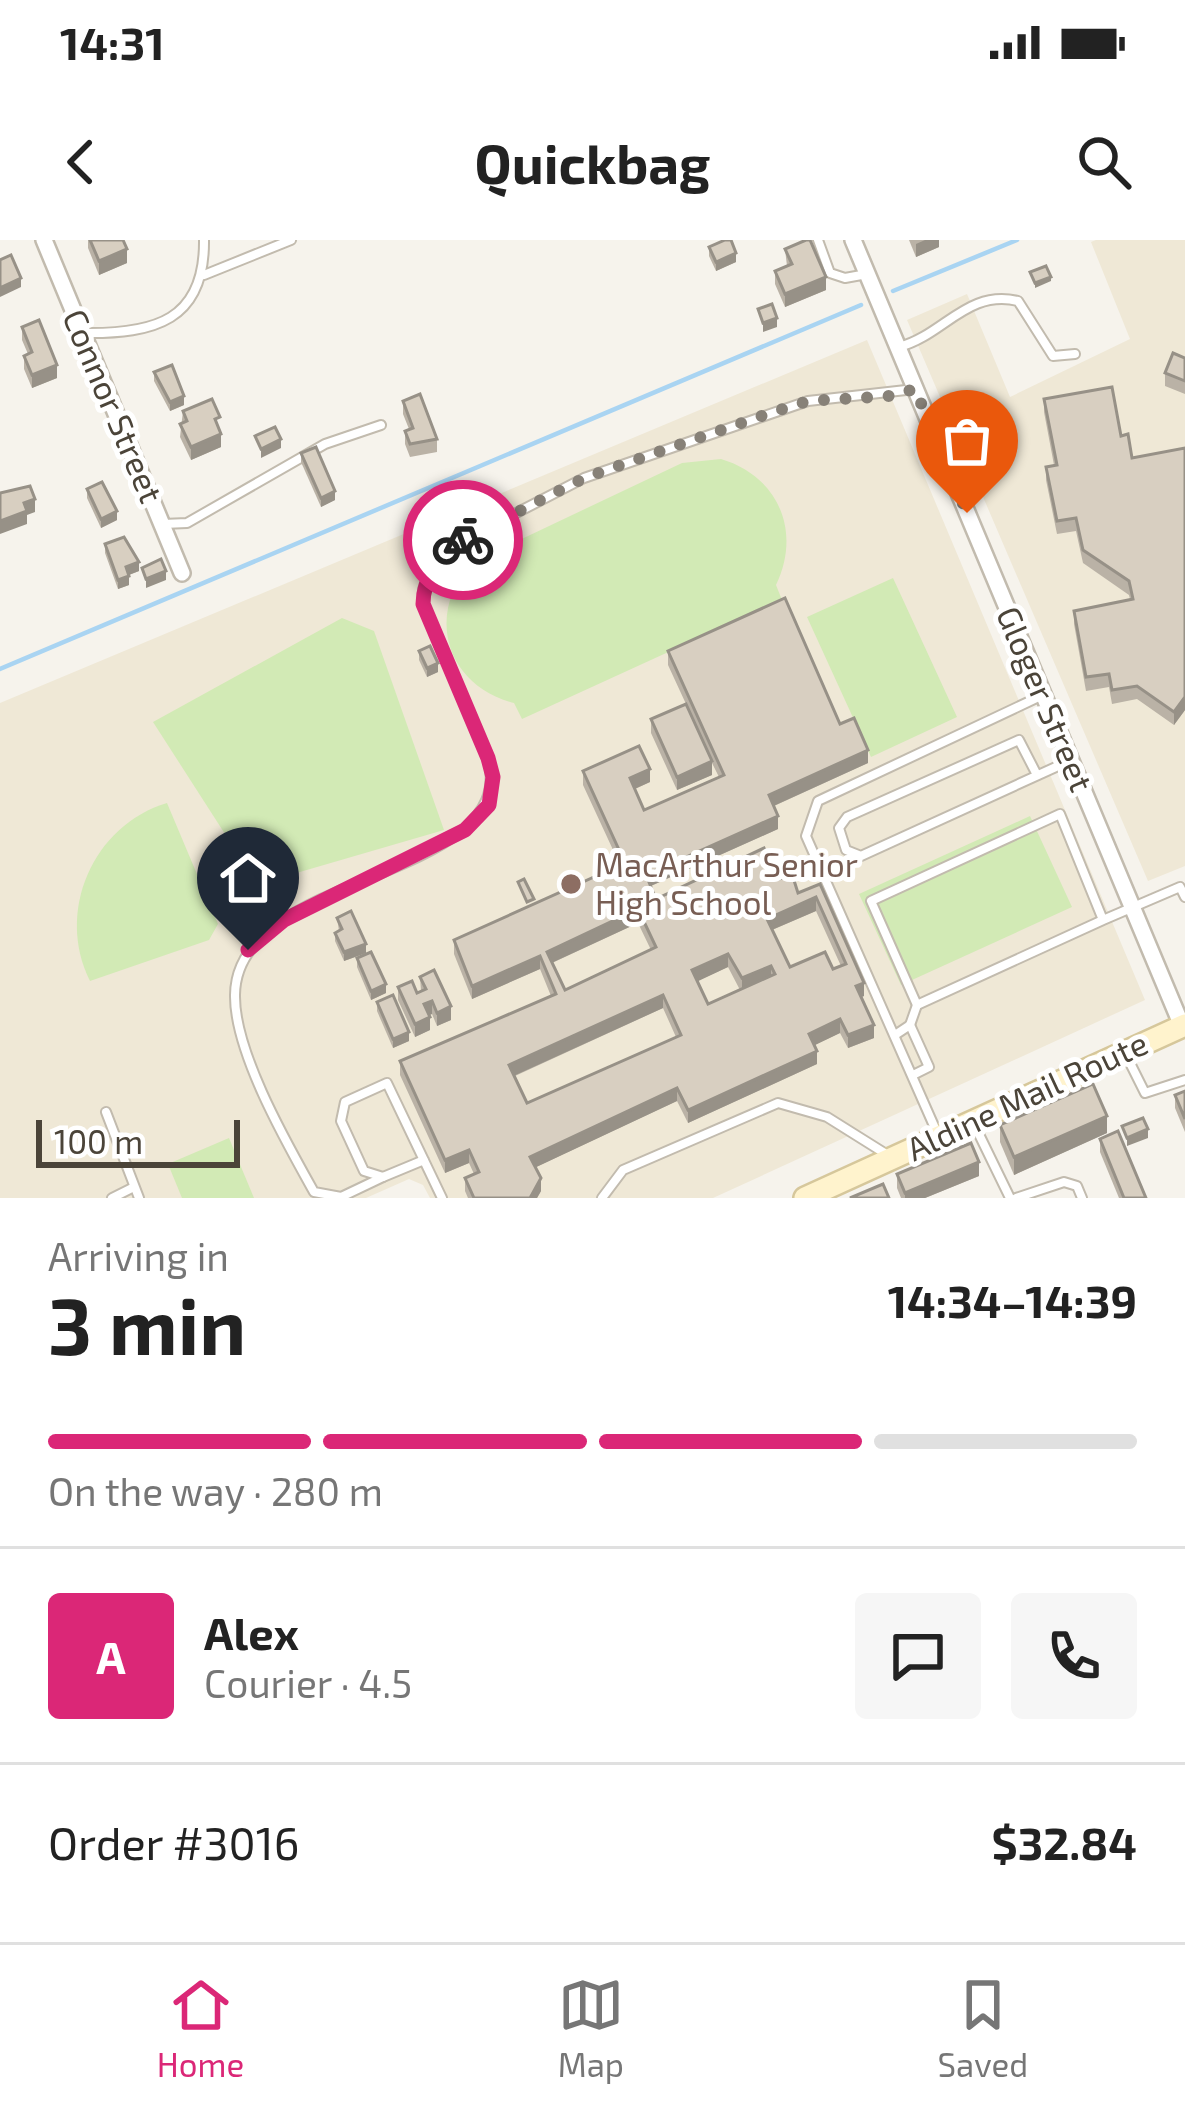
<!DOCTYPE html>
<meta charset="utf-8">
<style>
:root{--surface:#fff;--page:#f6f6f6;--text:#222;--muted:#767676;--line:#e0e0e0;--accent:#db2777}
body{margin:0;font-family:"Exo 2",sans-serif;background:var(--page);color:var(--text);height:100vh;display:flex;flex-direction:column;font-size:45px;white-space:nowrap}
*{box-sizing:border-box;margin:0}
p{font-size:39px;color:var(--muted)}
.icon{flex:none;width:66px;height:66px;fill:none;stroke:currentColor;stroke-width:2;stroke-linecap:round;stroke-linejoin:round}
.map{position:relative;height:958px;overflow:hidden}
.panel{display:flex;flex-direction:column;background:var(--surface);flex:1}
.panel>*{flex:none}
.scale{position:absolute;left:36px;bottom:30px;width:204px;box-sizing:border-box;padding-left:12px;border:6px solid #4b4439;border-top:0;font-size:33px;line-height:42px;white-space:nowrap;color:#4b4439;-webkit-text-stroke:9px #fff;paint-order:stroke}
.pin{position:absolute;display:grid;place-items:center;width:102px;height:102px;color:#fff;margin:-123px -51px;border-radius:50% 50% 50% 0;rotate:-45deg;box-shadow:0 0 12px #0007}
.pin .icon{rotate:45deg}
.courier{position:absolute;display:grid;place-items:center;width:120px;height:120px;margin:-60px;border:9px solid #db2777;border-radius:50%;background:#fff;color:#222;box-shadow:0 3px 15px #0007}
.head em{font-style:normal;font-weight:700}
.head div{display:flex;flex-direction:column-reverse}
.head{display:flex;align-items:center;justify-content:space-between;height:204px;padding:0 48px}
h1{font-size:78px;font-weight:700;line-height:90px}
.bar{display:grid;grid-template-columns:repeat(4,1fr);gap:18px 12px;align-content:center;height:144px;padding:0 48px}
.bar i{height:15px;border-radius:9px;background:var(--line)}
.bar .on{background:var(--accent)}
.bar p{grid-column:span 4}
.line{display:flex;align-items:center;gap:30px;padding:0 48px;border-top:3px solid var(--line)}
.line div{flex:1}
.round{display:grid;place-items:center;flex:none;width:126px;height:126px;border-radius:12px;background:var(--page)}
.status{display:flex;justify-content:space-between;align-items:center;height:84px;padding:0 60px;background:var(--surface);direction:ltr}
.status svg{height:33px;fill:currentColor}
header{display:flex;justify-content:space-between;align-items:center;height:156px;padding:0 48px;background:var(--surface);font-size:54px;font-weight:700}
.dock{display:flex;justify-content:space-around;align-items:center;height:168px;border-top:3px solid var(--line);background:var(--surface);font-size:33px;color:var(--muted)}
.dock a{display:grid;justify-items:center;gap:6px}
.dock .on{color:var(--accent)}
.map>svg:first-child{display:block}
.education{fill:#efe8d6}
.green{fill:#d2eab5}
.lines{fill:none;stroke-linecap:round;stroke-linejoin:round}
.stream{stroke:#a9d4f2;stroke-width:4.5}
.service-casing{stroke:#c2bbae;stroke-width:12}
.minor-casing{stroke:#c2bbae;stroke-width:20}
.secondary-casing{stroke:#d6c79b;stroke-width:26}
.service{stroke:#fff;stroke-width:8}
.minor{stroke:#fff;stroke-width:15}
.secondary{stroke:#fff3cd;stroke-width:21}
.wall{fill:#bab2a6;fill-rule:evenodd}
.shaded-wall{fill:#979187}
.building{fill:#d8cfc1;stroke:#979187;stroke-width:3;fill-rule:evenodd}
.done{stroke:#878178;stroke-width:12;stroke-dasharray:0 21.6}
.route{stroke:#db2777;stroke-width:15}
.education-dot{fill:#8d6e63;stroke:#fff;stroke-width:4.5}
.labels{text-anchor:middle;stroke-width:10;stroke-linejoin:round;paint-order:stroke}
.street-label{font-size:33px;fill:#4b4439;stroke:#fff}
.education-label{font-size:33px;fill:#785e54;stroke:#fff;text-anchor:start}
</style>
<div class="status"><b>14:31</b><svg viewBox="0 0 49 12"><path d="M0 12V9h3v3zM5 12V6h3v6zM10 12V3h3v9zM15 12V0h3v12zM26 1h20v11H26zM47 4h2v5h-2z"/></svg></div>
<header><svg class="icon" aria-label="back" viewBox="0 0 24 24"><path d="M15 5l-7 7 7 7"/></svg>Quickbag<svg class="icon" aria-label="search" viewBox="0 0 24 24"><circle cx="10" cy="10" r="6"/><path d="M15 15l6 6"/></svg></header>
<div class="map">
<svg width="1185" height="958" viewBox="0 0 1185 958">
<rect width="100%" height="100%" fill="#f6f3ec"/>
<!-- education -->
<g class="education">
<path d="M1096,0H1185V626L1148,641L907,80L967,54L1010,157L1130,99L1091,2Z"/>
<path d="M867,100L1145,760L713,958H430L423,945L409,939L366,958H0V463Z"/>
</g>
<!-- green -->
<g class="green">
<path d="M721,219C778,236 802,291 776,345L782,360L522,479L514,463C446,446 424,373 473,322L682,223Z"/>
<path d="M893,338L957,477L871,517L807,377Z"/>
<path d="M342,378L374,391L444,590L293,634L264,632L234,608L153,482Z"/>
<path d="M167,563L218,684L209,700L90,741C55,672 93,585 167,563Z"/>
<path d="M1030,576L1072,667L901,745L859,654Z"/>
<path d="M229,898L254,958H182L168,924Z"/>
</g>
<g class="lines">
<!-- stream -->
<g class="stream">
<path d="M893,51L1017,0"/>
<path d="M0,429L861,65"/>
</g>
<!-- service casing -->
<g class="service-casing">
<g id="service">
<path d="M818,0L830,33L845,38L867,34"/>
<path d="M204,35L291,0"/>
<path d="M84,93C154,94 205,81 204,0"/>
<path d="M899,107C944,95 967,49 1018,61L1053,116L1075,114"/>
<path d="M163,284L187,283L325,204L381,185"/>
<path d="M1037,535L1019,500L847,577L839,588L846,610L861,616L1069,521"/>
<path d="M1103,680L1060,574L871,661L917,765L1103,680L1180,647L1185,657"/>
<path d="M910,785L929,827L913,835"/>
<path d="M895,795L910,785L917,765"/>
<path d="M1127,817L1145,853L1185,840"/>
<path d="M106,872L139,958"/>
<path d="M973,882L1010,958"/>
<path d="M938,895L806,596L818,561L1043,455"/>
<path d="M424,920L383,937L364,931L341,881L345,862L387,843L442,958"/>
<path d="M383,937L341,957L314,952C286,902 234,811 235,755C236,629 521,643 488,518L423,364V349L433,332L462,301L584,238L808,161L915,149"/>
<path d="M112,958L134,947"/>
<path d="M602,958L623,930L778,863L827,877L886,914"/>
<path d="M1016,958L1064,942L1077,946L1082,958"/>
</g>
</g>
<!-- minor casing -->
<g class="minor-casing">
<g id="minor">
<path d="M44,0L182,333"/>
<path d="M853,0L1182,786"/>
</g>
</g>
<!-- secondary casing -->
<g class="secondary-casing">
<path id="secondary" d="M805,958L1185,785"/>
</g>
<!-- service -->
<use href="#service" class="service"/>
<!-- minor -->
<use href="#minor" class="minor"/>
<!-- secondary -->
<use href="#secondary" class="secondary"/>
</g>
<!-- wall -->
<g class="wall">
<path d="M88,0H123L127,23L99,35L88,8Z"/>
<path d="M909,0H939V7L916,17Z"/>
<path d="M709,7L736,22L716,31L709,16Z"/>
<path d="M785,9L826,50L785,67L775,44V31L787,26Z"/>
<path d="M22,87L57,138L32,148L24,129V116L28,114L22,100Z"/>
<path d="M1185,118V154L1165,146V133Z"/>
<path d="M154,132L184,165L170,171L154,141Z"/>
<path d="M1044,159L1121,196L1132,218L1185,208V470L1174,485L1137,459L1112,464L1109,447L1086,451L1074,384V371L1130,359L1129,355L1083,323L1076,291L1057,294L1046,240V227L1054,225L1044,172Z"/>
<path d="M403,161L437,199V212L410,217L405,204V191L409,189L403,174Z"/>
<path d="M183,171L220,190L221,207L191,220L180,197Z"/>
<path d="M301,213L335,260L321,267L301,222Z"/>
<path d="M87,249L117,280L101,288L87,258Z"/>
<path d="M105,304L139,331L129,335V345L118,349L105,313Z"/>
<path d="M419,411L438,432L427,437L419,420Z"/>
<path d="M668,411L840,484L868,523L774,566L778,589L651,646L656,659L779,639L798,653L820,644L864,756L861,757L874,798L848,808L840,793L814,805L817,824L688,883L677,861L536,927L541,951L537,958H468L465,951V938L474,934L469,923L445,933L400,835V821L551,756L540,729L472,759L454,714V700L620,625L583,545V531L650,542L635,549L644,570L719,537L712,523V535L677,550L651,493V479L686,464L668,425ZM816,671L841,726L833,729L790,727L772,690ZM638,683L651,710L565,750L552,723ZM728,727L740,750L708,764L697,741ZM663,768L676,797L527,863L515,836Z"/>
<path d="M337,678L366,713L344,721L335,701V693L339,691Z"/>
<path d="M357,718L386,753L371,760L357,727Z"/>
<path d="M420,737L451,780L437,786L432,774L429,775L430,790L415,797L398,760V747L417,753L421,751Z"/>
<path d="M377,762L409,801L393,808L377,771Z"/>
<path d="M1185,851V892L1175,868V855Z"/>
<path d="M1000,885L1107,893L1014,935L1000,902Z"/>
<path d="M1100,899L1146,958H1119L1100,912Z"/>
<path d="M897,934L979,936L925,958H901L897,948Z"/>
</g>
<!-- shaded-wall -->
<g class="shaded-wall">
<path d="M925,0H939V7L916,17V4Z"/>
<path d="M127,9V23L99,35V21Z"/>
<path d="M736,13V22L716,31V22Z"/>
<path d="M826,37V50L785,67V54Z"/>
<path d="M1051,37V41L1035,48V43Z"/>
<path d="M21,38V47L0,57V48Z"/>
<path d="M777,78V87L763,92V83Z"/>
<path d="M57,125V138L32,148V135Z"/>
<path d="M184,156V165L170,171V162Z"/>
<path d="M221,194V207L191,220V207Z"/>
<path d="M281,199V208L261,218V209Z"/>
<path d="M335,251V260L321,267V258Z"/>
<path d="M35,259V272L27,275V284L0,294V281L24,263Z"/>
<path d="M117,271V280L101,288V279Z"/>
<path d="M139,322V331L126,336V327Z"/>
<path d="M166,331V340L146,348V339Z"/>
<path d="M129,336V345L118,349V340Z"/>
<path d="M438,423V432L427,437V428Z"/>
<path d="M1185,457V470L1174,485V472Z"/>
<path d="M868,510V523L769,568V555Z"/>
<path d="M712,521V535L677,550V537Z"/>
<path d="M650,529V542L630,551V538Z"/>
<path d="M778,576V589L646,648V635Z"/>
<path d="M816,657V671L767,692V679Z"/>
<path d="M638,669V683L547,725V712Z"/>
<path d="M366,704V713L344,721V712Z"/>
<path d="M728,714V727L692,744V730Z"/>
<path d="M540,716V729L472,759V746Z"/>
<path d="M771,726V739L742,752V738Z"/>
<path d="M864,743V756L856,759V746Z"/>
<path d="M386,744V753L371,760V751Z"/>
<path d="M663,755V768L509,838V825Z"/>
<path d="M432,761V774L424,777V764Z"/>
<path d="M451,766V780L437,786V773Z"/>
<path d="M430,777V790L415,797V784Z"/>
<path d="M840,779V793L809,808V794Z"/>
<path d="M874,785V798L848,808V795Z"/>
<path d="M409,792V801L393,808V799Z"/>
<path d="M817,811V824L688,883V870Z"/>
<path d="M677,848V861L530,930V917Z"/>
<path d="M1107,876V893L1014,935V917Z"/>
<path d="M1148,889V898L1127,906V898Z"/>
<path d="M469,910V923L445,933V920Z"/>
<path d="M979,922V936L925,958H905V953Z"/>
<path d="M541,938V951L537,958H530Z"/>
</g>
<!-- building -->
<g class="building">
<path d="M90,0H123L127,9L99,21Z"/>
<path d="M725,0H731L736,13L716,22L709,7Z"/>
<path d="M806,0H810L826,37L785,54L775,31L792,24L785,9Z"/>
<path d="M11,15L21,38L0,48V20Z"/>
<path d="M1046,26L1051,37L1035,43L1030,32Z"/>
<path d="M772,64L777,78L763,83L758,69Z"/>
<path d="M39,80L57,125L32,135L24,116L32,112L22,87Z"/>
<path d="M1173,113L1185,118V141L1165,133Z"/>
<path d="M172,125L184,156L170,162L154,132Z"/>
<path d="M1112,147L1121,196L1128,194L1132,218L1185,208V457L1174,472L1137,446L1112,450L1109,434L1086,437L1074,371L1133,359L1129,341L1083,310L1076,278L1057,281L1046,227L1057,225L1044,159Z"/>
<path d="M420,154L437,199L410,204L405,191L413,188L403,161Z"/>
<path d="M212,159L220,177L215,179L221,194L191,207L180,184L187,181L183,171Z"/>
<path d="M275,187L281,199L261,209L255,196Z"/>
<path d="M316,207L335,251L321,258L301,213Z"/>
<path d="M102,242L117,271L101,279L87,249Z"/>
<path d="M30,246L35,259L24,263L27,271L0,281V253Z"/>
<path d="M124,297L139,322L126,327L129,336L118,340L105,304Z"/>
<path d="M161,319L166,331L146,339L142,328Z"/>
<path d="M785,358L840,484L854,478L868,510L769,555L778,576L646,635L656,659L764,608L779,639L792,634L798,653L820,644L864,743L856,746L874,785L848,795L840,779L809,794L817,811L688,870L677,848L530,917L541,938L530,958H474L465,938L479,932L469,910L445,920L400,821L556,754L540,716L472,746L454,700L625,623L583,531L639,506L650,529L630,538L644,570L724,535L668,411ZM816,657L846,724L833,729L825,712L790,727L767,679ZM638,669L656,707L565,750L547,712ZM728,714L742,738L771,726L775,734L708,764L692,730ZM663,755L681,795L527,863L509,825Z"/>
<path d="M430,406L438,423L427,428L419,411Z"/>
<path d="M686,464L712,521L677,537L651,479Z"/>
<path d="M524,639L534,659L527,662L518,642Z"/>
<path d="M351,671L366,704L344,712L335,693L342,689L337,678Z"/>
<path d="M371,712L386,744L371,751L357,718Z"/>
<path d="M434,730L451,766L437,773L432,761L424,764L430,777L415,784L398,747L412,741L417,753L426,749L420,737Z"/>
<path d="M393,755L409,792L393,799L377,762Z"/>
<path d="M1093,844L1107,876L1014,917L1000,885Z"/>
<path d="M1185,851V879L1175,855Z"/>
<path d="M1143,878L1148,889L1127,898L1122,886Z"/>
<path d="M1118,891L1146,958H1124L1100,899Z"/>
<path d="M971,903L979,922L905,953L897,934Z"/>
<path d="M883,944L889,958H850Z"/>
</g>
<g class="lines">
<!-- done -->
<path class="done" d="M463,300L584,238L773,172L808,161L890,156L915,149L967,273"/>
<!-- route -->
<path class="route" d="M248,710L284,680L465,590L489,565L493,537L488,518L423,364C423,336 442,316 463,300"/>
</g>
<!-- markers -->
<circle class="education-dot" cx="571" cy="644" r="12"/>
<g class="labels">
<!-- street labels -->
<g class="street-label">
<text transform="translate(113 166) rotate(67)" y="12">Connor Street</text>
<text transform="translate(1045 459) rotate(67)" y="12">Gloger Street</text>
<text transform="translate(1027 856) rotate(-25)" y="12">Aldine Mail Route</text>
</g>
<!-- education labels -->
<g class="education-label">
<text x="595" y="637">MacArthur Senior<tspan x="595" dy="38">High School</tspan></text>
</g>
</g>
</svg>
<div class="scale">100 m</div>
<div class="pin" style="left:967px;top:273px;background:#ea580c"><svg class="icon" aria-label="bag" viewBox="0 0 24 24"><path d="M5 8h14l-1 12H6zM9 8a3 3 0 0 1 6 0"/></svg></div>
<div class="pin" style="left:248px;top:710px;background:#1f2937"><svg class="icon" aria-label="home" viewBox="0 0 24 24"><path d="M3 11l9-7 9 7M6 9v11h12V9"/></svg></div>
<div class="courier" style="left:463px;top:300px"><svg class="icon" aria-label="bike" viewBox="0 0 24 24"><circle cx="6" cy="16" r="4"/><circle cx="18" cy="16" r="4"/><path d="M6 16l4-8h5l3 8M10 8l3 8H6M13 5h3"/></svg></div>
</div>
<section class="panel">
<div class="head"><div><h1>3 min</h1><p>Arriving in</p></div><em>14:34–14:39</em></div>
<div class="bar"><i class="on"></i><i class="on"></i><i class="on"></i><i></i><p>On the way · 280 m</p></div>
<div class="line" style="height:216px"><b class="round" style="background:var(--accent);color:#fff">A</b><div><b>Alex</b><p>Courier · 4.5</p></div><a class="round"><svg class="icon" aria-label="chat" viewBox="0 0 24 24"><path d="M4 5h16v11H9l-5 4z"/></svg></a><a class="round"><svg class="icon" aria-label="phone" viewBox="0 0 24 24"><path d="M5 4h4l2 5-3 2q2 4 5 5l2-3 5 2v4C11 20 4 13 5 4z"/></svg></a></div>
<div class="line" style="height:156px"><div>Order #3016</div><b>$32.84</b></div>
</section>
<nav class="dock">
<a class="on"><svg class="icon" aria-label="home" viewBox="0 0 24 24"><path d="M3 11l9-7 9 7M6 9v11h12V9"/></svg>Home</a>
<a><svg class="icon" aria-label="map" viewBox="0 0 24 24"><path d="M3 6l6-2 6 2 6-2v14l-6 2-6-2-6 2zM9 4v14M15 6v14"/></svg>Map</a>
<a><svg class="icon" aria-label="saved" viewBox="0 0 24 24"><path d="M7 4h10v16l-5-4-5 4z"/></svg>Saved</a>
</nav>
